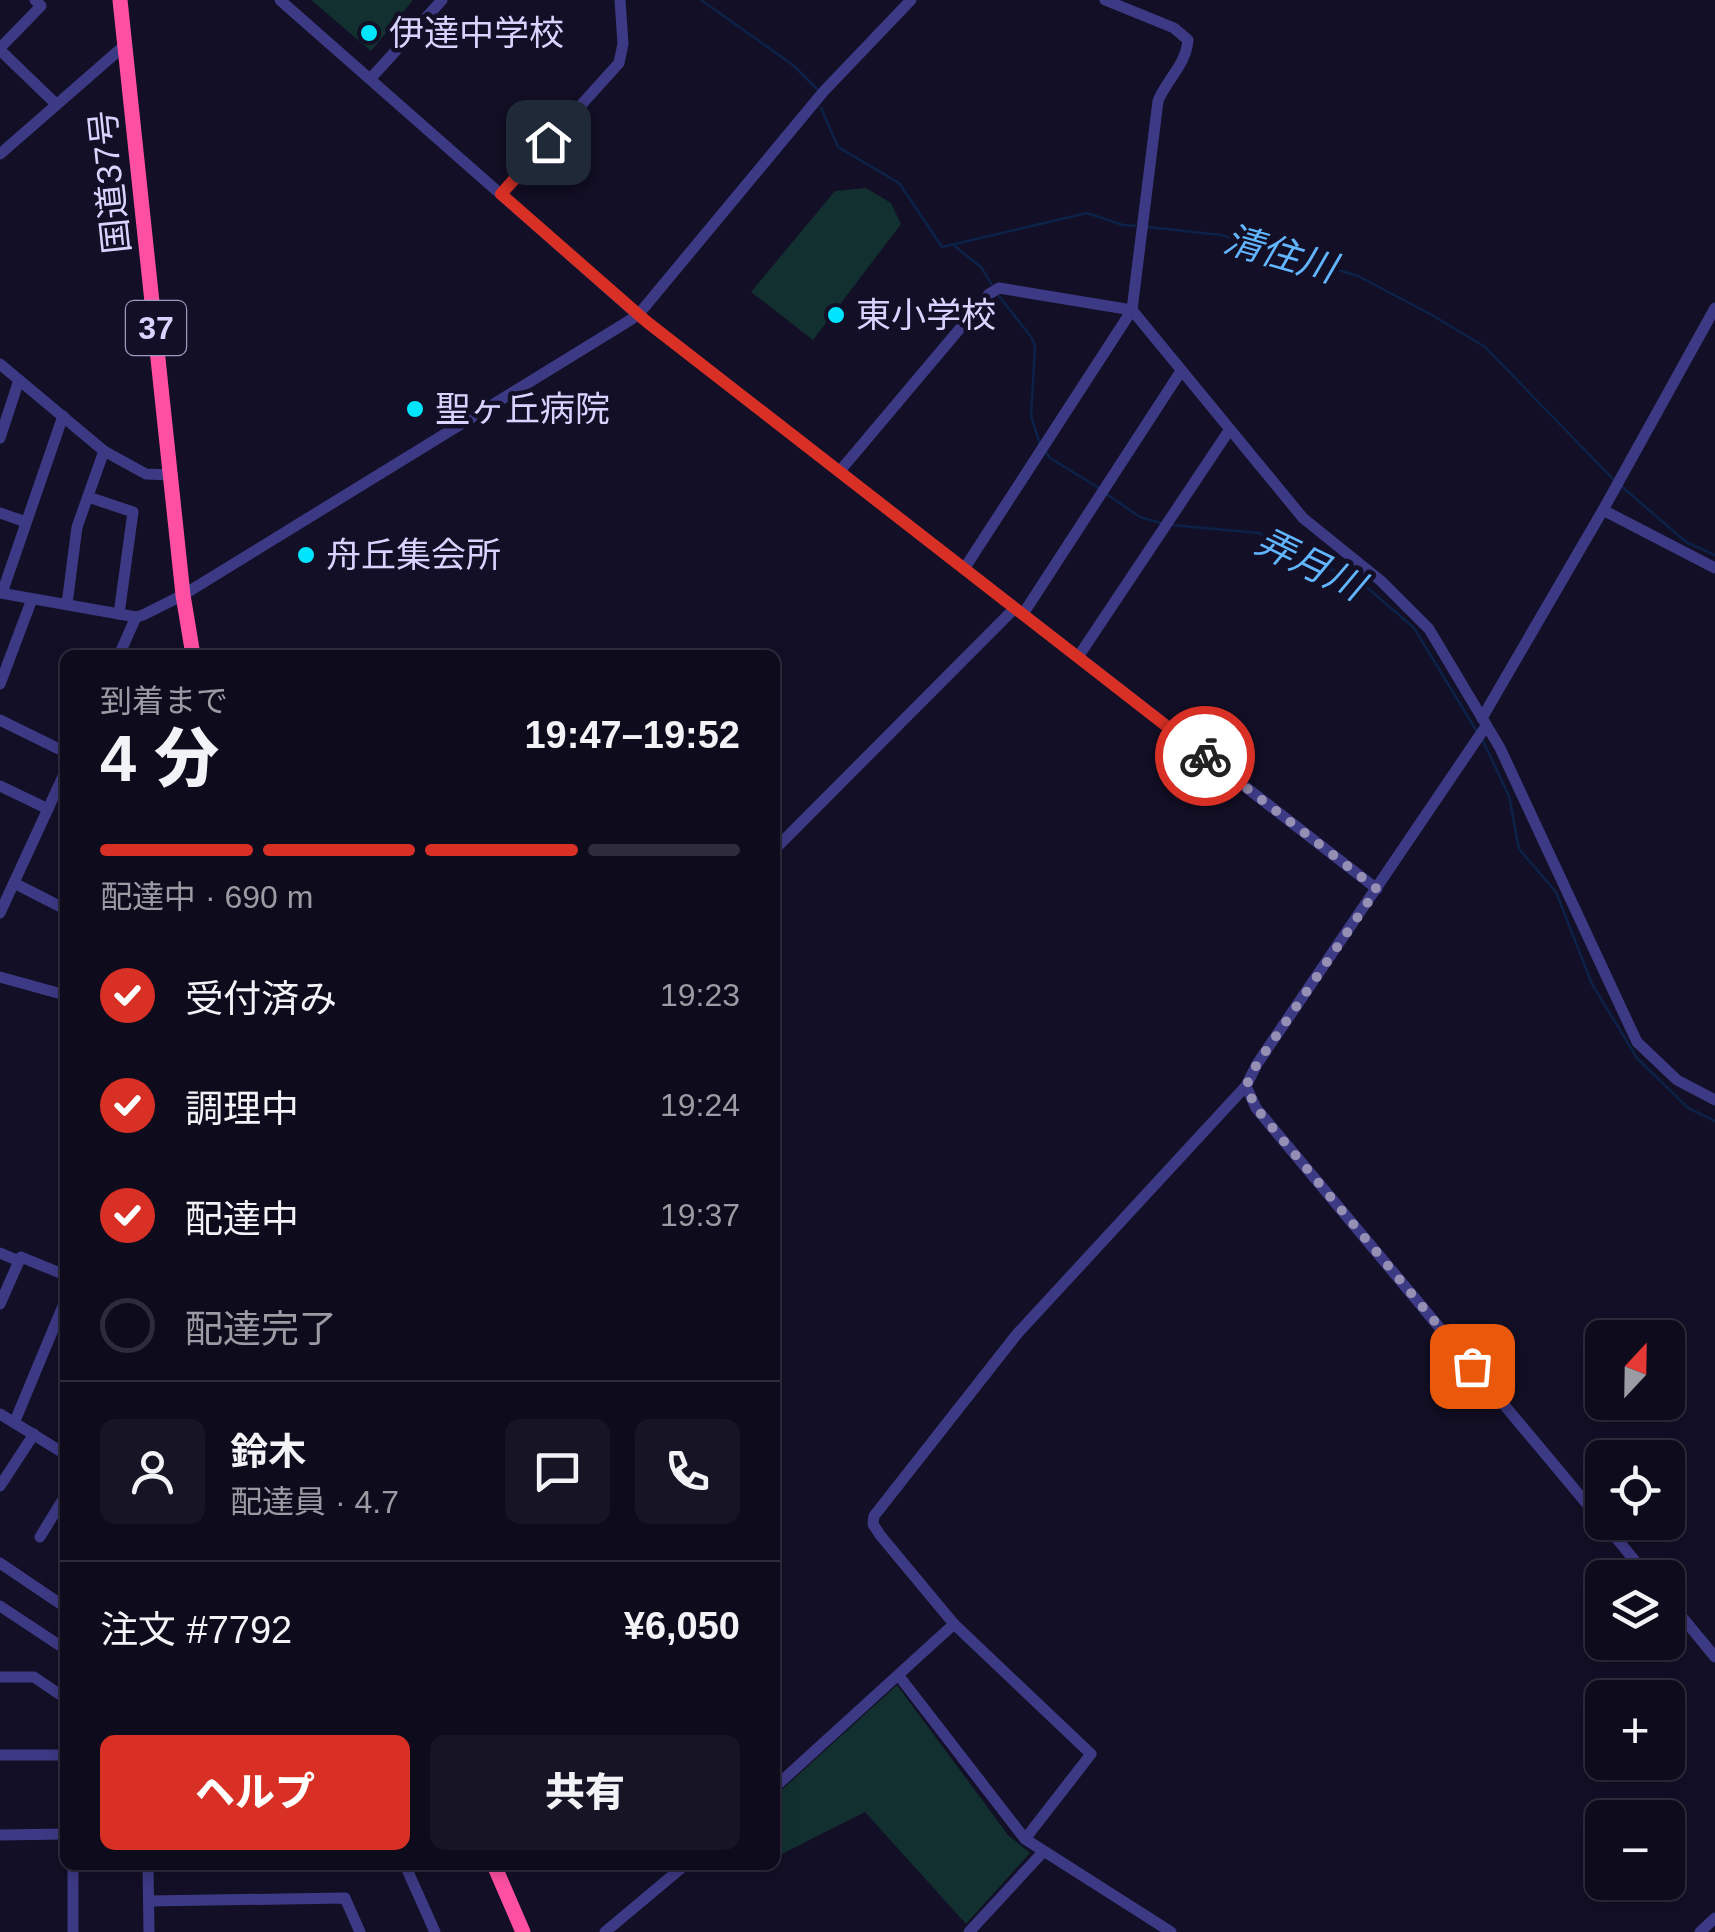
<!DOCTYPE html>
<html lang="ja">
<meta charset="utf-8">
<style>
:root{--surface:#0e0b1c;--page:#171425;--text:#f1f3f6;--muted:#9b9ba3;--line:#2e2b3b;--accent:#d93025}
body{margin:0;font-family:Arial,"Noto Sans JP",sans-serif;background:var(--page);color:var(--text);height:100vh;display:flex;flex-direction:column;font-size:38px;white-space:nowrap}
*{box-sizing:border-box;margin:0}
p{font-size:32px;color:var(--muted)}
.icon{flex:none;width:55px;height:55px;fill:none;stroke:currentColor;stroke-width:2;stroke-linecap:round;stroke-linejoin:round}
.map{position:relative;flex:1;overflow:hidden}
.details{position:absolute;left:60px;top:650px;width:720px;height:1220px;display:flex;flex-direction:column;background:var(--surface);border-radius:15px;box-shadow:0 5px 15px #0003,0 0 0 2px var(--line)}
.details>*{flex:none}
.needle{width:65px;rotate:22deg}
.controls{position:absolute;left:1585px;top:1320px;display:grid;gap:20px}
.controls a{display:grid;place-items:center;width:100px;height:100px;border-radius:15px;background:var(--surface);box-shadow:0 5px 15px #0003,0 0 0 2px var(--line);font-size:50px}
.pin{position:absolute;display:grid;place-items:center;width:85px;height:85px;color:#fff;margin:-42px;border-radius:20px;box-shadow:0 5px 15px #0006}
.courier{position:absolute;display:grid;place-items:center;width:100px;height:100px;margin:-50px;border:8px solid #d93025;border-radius:50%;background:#fff;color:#222;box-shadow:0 2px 12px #0007}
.headline em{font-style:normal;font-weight:800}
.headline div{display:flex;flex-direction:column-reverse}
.headline{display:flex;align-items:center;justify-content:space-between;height:170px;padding:0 40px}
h1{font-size:65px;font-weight:800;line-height:75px}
.bar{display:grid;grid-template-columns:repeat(4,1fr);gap:15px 10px;align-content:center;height:120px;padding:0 40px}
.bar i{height:12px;border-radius:8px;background:var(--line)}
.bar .active{background:var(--accent)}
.bar p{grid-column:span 4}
.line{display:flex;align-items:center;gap:25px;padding:0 40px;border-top:2px solid var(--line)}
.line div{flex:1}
.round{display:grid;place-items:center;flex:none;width:105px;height:105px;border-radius:15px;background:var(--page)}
ol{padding:0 40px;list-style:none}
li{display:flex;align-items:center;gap:30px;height:110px}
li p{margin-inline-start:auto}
li .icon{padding:10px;border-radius:50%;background:var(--accent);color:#fff;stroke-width:4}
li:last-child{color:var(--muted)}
li i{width:55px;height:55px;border:5px solid var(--line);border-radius:50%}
.primary-button{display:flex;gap:20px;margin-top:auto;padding:20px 40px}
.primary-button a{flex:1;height:115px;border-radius:15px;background:var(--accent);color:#fff;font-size:40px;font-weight:800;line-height:115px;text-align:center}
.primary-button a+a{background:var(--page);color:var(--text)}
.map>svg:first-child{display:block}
.green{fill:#12302f}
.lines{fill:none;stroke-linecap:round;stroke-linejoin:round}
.stream{stroke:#0c2248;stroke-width:2.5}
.minor{stroke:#3d3a85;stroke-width:11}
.highway{stroke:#ff4fa3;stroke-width:15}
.done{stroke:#948fb3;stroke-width:10;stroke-dasharray:0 18}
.route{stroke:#d93025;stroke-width:12}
.poi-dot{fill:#00e5ff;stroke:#130f26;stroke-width:4}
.labels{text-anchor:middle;stroke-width:9;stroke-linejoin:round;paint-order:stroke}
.shield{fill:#130f26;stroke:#9e99be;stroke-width:2.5}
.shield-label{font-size:32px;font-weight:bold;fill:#d9d4ff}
.poi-label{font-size:35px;fill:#d9d4ff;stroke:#130f26;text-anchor:start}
.street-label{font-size:35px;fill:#d9d4ff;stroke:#130f26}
.water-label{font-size:38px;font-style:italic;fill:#62b6ff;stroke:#130f26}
</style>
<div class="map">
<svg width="1715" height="1932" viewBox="0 0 1715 1932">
<rect width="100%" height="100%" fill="#130f26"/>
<!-- green -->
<g class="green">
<path d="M311,0H413L371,51Z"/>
<path d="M866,188L891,203L901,224L813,340L751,292L835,191Z"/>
<path d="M897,1685L1008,1835L1030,1853L966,1924L865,1812L782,1854L775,1844V1796Z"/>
</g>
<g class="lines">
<!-- stream -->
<g class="stream">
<path d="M701,0L793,65L817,89"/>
<path d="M821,108L838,147L899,183L942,247L1087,213L1123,225L1135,226"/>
<path d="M1148,227L1221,235L1358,276L1432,315L1485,347L1614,480"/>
<path d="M952,244L981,267L992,285"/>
<path d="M999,296L1032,338L1035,347L1031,416L1040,444"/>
<path d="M1044,450L1050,458L1099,488"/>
<path d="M1620,485L1686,542L1715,555"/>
<path d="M1105,493L1140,517L1164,524"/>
<path d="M1171,525L1259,533L1307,562L1355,577L1414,628L1476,730"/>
<path d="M1483,741L1509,796L1519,849L1556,892L1592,984L1637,1058L1688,1108L1715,1121"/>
</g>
<!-- minor -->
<g class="minor">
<path d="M280,0L638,315L1377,889"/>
<path d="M0,48L41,6L35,0"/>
<path d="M0,50L56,104"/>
<path d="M371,78L442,0"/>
<path d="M0,154L125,45"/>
<path d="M501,194L619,63L623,44L620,0"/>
<path d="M0,364L104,451L146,474L172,475"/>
<path d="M0,438L19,380"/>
<path d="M839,472L989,294L999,288L1132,310L1303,518L1381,581L1429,629L1500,748L1637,1042L1677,1080L1715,1100"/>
<path d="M88,497L133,512L119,614"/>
<path d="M1603,510L1715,568"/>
<path d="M0,513L26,522"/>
<path d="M964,569L1132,310L1158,101C1167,79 1186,65 1188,40L1174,28L1105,0"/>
<path d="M0,593L136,617L143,615L183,595L627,322L638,315L824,91L911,0"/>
<path d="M2,593L63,416"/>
<path d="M67,604L77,527L104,451"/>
<path d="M1023,614L1181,371"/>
<path d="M119,655L136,617"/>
<path d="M1078,657L1230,429"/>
<path d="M0,684L32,599"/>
<path d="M1482,718L1603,510L1715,308"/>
<path d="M0,720L65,752"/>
<path d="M0,786L48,809"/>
<path d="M775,849L1015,608"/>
<path d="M14,883L65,909"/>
<path d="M0,913L65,772"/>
<path d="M0,977L65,995"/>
<path d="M1246,1086L1256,1108L1602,1522"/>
<path d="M0,1253L19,1261L21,1257L65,1275"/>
<path d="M0,1304L19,1261"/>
<path d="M0,1414L65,1454"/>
<path d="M15,1421L65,1301"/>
<path d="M0,1486L34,1434"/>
<path d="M1603,1522L1649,1578"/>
<path d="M40,1537L65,1496"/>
<path d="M0,1563L65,1607"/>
<path d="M1668,1600L1715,1657"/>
<path d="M0,1606L65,1649"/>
<path d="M899,1676L1025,1839L1171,1932"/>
<path d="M0,1677H34L65,1698"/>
<path d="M0,1755H65"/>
<path d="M775,1787L954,1624"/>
<path d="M0,1835L65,1834"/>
<path d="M1025,1839L1091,1754L954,1624L880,1535L873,1524L874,1516L1017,1334L1246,1086L1257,1064L1486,726"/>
<path d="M73,1865V1932"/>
<path d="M148,1865L149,1932"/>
<path d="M405,1865L435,1932"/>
<path d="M149,1901L345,1898L360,1932"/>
<path d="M605,1932L685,1865"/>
<path d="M969,1932L1043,1852"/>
<path d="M1700,1932L1715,1918"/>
</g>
<!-- highway -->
<g class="highway">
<path d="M120,0L183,595L193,655"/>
<path d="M494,1865L523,1932"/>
</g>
</g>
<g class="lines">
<!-- done -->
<path class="done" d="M1205,756L1377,889L1257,1064L1246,1086L1256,1108L1472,1366"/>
<!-- route -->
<path class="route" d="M548,142L501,194L647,322L1205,756"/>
</g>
<!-- markers -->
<g class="poi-dot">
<circle cx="369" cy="33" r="10"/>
<circle cx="836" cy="315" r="10"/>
<circle cx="415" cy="409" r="10"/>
<circle cx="306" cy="555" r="10"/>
</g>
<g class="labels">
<!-- shield labels -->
<rect class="shield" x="126" y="301" width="60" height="54" rx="8"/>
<g class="shield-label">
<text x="156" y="339">37</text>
</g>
<!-- poi labels -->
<g class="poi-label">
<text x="389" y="45">伊達中学校</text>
<text x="856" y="327">東小学校</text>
<text x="435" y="421">聖ヶ丘病院</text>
<text x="326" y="567">舟丘集会所</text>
</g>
<!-- street labels -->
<g class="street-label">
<text transform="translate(110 182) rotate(-96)" y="12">国道37号</text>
</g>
<!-- water labels -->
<g class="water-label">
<text transform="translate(1280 254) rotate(16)" y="13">清住川</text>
<text transform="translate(1310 564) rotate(26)" y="13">弄月川</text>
</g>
</g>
</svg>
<div class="controls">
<a><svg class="needle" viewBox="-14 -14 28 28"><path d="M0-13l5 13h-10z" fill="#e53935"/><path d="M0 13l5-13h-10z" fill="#9b9ba3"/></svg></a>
<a><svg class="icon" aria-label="locate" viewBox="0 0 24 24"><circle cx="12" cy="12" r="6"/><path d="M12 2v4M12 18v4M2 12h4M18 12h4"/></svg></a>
<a><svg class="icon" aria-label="layers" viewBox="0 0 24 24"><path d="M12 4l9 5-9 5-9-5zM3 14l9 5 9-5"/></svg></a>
<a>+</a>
<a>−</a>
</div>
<div class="pin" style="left:1472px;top:1366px;background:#ea580c"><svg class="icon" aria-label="bag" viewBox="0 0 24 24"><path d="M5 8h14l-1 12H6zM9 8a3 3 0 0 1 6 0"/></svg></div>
<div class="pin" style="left:548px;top:142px;background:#1f2937"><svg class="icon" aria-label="home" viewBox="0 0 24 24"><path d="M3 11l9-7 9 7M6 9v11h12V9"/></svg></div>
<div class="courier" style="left:1205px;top:756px"><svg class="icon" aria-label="bike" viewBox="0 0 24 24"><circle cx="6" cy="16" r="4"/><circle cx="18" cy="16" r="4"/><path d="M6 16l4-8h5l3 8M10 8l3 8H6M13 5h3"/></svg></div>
<section class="details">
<div class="headline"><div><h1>4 分</h1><p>到着まで</p></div><em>19:47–19:52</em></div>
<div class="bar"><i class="active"></i><i class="active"></i><i class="active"></i><i></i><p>配達中 · 690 m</p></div>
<ol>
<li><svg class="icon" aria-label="check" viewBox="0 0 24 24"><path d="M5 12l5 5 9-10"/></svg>受付済み<p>19:23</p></li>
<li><svg class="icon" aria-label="check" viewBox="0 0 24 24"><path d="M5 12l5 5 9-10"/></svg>調理中<p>19:24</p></li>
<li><svg class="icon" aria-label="check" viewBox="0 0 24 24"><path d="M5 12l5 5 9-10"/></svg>配達中<p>19:37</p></li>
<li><i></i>配達完了</li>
</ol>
<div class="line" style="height:180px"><a class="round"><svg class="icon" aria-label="person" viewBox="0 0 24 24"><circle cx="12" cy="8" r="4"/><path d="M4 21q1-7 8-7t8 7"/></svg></a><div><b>鈴木</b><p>配達員 · 4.7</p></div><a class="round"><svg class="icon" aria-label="chat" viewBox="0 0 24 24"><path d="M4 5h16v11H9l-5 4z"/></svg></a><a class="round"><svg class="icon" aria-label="phone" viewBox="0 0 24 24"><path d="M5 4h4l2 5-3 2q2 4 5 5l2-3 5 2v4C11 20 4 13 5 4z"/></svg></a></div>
<div class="line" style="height:130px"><div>注文 #7792</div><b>¥6,050</b></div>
<div class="primary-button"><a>ヘルプ</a><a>共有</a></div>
</section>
</div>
